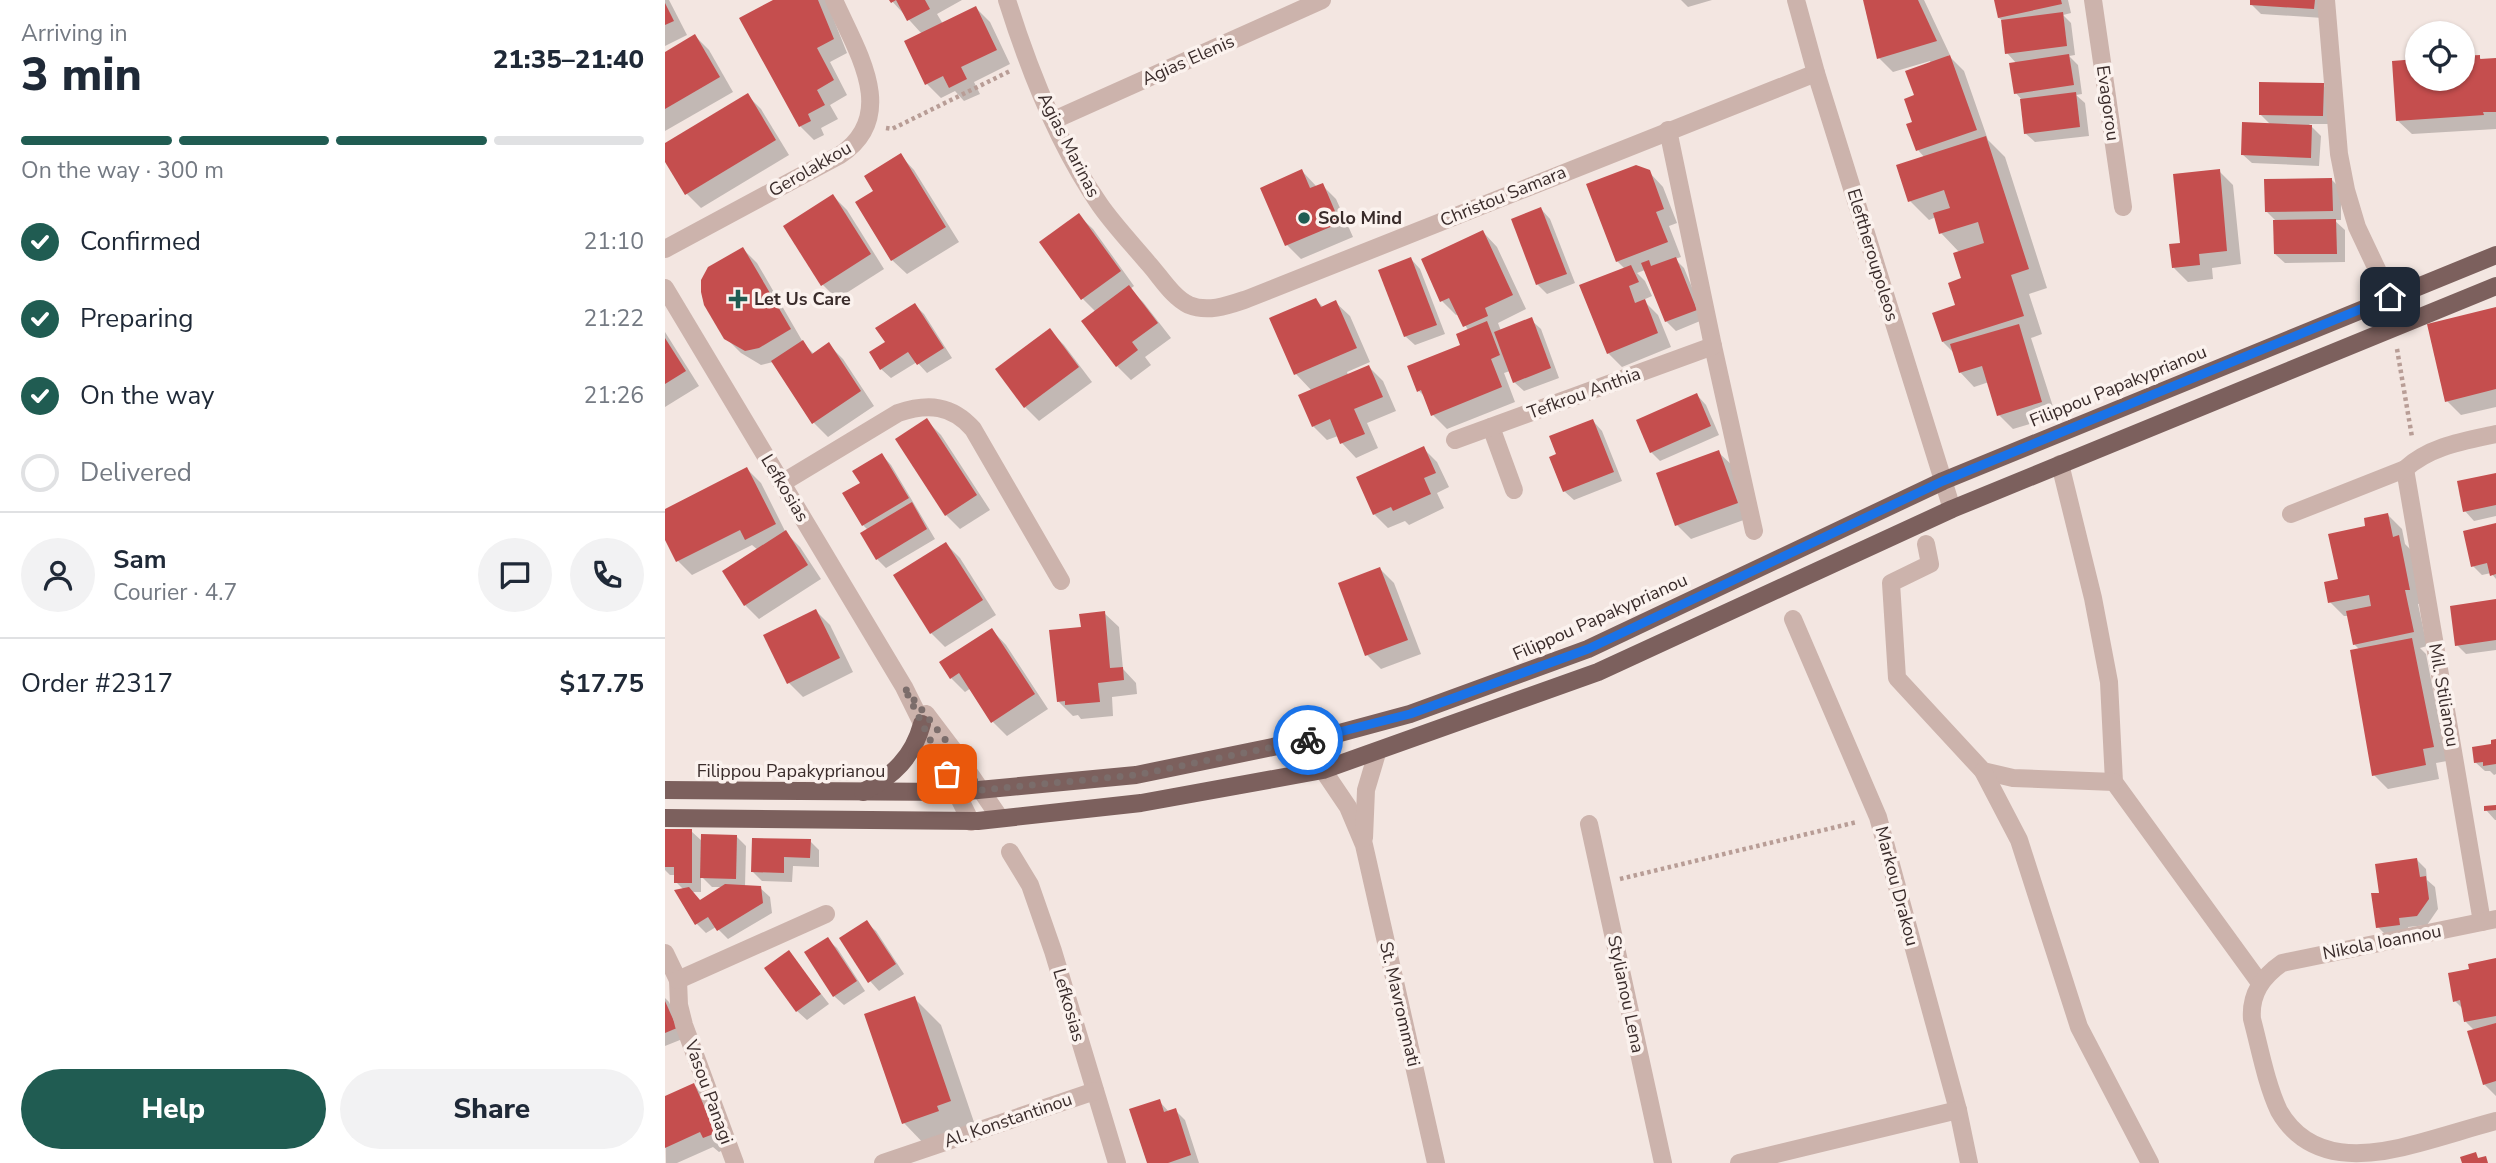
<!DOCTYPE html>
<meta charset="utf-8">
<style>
:root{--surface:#fff;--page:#f2f2f3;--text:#1f2937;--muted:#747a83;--line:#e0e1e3;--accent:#205c52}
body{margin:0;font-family:"Nunito Sans",sans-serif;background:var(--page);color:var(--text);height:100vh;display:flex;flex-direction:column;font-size:26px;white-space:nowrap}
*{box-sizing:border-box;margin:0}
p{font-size:23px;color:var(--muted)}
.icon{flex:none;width:38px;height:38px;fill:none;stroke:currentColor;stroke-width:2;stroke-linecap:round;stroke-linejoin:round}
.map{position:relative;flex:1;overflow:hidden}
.details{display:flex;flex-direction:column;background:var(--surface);width:665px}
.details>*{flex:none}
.buttons{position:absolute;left:1740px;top:21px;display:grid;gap:14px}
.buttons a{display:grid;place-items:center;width:70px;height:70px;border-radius:50%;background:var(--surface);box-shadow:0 2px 5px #0004;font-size:35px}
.pin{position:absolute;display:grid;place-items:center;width:60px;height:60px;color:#fff;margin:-30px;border-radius:14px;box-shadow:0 4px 10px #0006}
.courier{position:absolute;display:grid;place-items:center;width:70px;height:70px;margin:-35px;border:5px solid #1a73e8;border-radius:50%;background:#fff;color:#222;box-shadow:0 2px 9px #0007}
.headline em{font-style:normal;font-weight:800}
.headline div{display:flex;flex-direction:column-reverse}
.headline{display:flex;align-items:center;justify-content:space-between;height:119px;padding:0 21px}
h1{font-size:46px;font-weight:800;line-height:52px}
.bar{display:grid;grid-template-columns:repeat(4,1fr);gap:10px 7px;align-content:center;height:84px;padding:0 21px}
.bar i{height:9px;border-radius:5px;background:var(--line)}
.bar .on{background:var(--accent)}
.bar p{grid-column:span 4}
.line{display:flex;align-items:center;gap:18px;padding:0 21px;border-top:2px solid var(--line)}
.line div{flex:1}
.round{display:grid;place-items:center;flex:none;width:74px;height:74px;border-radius:37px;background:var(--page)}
ol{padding:0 21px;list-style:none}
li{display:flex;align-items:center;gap:21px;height:77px}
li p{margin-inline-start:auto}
li .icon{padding:7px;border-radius:50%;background:var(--accent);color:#fff;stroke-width:4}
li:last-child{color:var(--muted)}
li i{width:38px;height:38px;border:4px solid var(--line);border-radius:50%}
.action{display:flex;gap:14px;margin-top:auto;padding:14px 21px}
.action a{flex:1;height:80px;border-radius:42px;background:var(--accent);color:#fff;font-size:28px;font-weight:800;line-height:80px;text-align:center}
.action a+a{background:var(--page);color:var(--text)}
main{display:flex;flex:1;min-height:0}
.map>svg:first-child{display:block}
.shadow{fill:#0003;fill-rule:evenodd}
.building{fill:#c54e4e}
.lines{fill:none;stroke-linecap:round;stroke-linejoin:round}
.path{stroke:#b89d96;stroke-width:4.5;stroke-dasharray:3.5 3.5;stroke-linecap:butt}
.minor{stroke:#ccb3ac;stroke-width:18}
.major{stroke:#7c605d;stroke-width:18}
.done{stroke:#7b6d6b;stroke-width:7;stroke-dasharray:0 12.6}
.route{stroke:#1a73e8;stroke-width:9}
.poi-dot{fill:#205c52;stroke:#fbf2ee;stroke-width:2.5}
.labels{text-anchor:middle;stroke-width:7;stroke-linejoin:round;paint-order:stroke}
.street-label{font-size:18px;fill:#3a2c2b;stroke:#fbf2ee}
.poi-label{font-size:18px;font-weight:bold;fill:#3a2c2b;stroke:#fbf2ee;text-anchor:start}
</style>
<main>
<section class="details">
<div class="headline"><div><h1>3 min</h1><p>Arriving in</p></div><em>21:35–21:40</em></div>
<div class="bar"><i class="on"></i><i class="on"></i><i class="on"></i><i></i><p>On the way · 300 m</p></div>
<ol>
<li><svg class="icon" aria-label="check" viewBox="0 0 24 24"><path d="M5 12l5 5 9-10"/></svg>Confirmed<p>21:10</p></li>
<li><svg class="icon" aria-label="check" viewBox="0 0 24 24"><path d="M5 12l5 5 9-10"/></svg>Preparing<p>21:22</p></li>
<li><svg class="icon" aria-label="check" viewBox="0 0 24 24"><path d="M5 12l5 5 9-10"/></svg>On the way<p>21:26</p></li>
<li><i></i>Delivered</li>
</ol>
<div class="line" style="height:126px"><a class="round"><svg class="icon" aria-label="person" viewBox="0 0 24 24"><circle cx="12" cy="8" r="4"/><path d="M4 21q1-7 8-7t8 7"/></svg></a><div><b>Sam</b><p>Courier · 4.7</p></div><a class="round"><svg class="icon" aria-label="chat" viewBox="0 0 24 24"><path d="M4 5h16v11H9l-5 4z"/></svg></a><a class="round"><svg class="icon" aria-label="phone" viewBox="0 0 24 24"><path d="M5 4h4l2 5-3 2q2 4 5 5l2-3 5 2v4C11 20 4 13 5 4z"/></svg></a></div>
<div class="line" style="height:91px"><div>Order #2317</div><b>$17.75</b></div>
<div class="action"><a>Help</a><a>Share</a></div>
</section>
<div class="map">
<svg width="1831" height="1163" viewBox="0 0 1831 1163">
<rect width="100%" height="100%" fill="#f3e6e1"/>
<!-- shadow -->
<g class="shadow">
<path d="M0,0H4L22,35L0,46Z"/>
<path d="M112,0H161L182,53L165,62L182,95L165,105L173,119L156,128L159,135L149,140L135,126Z"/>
<path d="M226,0H297L272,14L278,24L311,8L325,22L345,64L309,82L315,94L299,101L290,91L276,98L262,84L257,34Z"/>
<path d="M1016,0H1047L1023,7Z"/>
<path d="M1199,0H1259L1285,55H1283L1299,71L1323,140L1340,157L1382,288L1364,294L1377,334L1366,338L1391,416L1348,429L1334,415L1324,382L1309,387L1295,372L1289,353L1278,342L1293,306L1299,280L1295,253L1276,233L1271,217L1264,220L1245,201L1260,158L1253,150L1244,125L1250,123L1251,96L1266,64L1265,61L1228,72L1214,58Z"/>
<path d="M1330,0H1403L1406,13L1398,15L1406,23L1410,55L1404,56L1413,65L1417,94L1411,95L1420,103L1424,136L1370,142L1360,133L1356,99L1351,93L1352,64L1342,53L1338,21L1334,18Z"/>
<path d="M1587,0H1659L1658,18L1596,14L1587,5Z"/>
<path d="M30,36L44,50L68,92L0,131V54Z"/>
<path d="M1814,57L1818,61L1831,60V129L1747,134L1732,120L1752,79H1797Z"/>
<path d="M1658,85L1667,94V124H1644L1656,136L1654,166L1587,163L1577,154L1606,125L1595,114Z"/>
<path d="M82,95L96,109L124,155L36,208L22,194L0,158V145Z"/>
<path d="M235,155L249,170L294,242L242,274L227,260L211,192Z"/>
<path d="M637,171L652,187L657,185L671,199L688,237L636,259L622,245L597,189Z"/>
<path d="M1554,171L1568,185L1576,264L1547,268L1548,279L1523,282L1509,268L1517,244Z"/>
<path d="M984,172L998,187L1012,223L1004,226L1016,257L1010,259L1019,268L1040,319L1011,331L1001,321L980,270L972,273L980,281L987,296L978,300L993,315L1006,347L957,367L943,353L960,269L952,261Z"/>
<path d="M1666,179L1676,189V220H1669L1680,230V262L1620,263L1610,254V220L1602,212Z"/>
<path d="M168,196L182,210L219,269L172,299L158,285Z"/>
<path d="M876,209L885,219L910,283L882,294L872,284Z"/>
<path d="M413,215L428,229L469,286L465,289L478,302L506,338L480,357L486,365L466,380L452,366L431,312L418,299L376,242Z"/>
<path d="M818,232L832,247L861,309L833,323L836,331L866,320L876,329L894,378L859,391L849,382L845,371L839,373L850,402L782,429L768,415L762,399L754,391L744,367L798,345L803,330L794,314L791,315L777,301Z"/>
<path d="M78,249L92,263L139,344L149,354L164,345L178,359L209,406L163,437L149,423L108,362L96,365L76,353L61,338Z"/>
<path d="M746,259L755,269L780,334L750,345L740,336Z"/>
<path d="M651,300L659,308L670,302L685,316L705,362L682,372L683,375L704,367L718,381L731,411L702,423L713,448L691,458L677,443L673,436L662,440L648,426L647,391L631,374L606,319Z"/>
<path d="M250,305L259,314L287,358L262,373L252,362L226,378L216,369L222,343Z"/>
<path d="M1831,309V407L1796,415L1782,401Z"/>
<path d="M385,331L399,345L427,382L374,421L360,407Z"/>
<path d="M0,332L34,386L0,407Z"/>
<path d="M1032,395L1041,405L1054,435L995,461L986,452Z"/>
<path d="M262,421L276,435L325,510L295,529L281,515Z"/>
<path d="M928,421L937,431L957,481L909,500L899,491L894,455Z"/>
<path d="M758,448L772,462L784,487L772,493L779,508L744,525L740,521L723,528L709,514Z"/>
<path d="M1053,452L1068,466L1087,517L1026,539L1012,525Z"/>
<path d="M217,455L226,465L270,539L221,568L212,559L203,530L198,525L197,483Z"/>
<path d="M82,469L96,483L121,533L135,547L156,579L94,619L80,605L93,550L87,545L27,575L13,561L0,536V511Z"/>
<path d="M1831,474V516L1809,521L1800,511Z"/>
<path d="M1723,515L1737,529L1740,544L1747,551L1758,603L1753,604L1762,646L1755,648L1761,654L1782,761L1771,763L1774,779L1723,789L1709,775L1695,650L1689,644L1683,616H1679L1665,602L1702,527Z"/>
<path d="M1831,525V579L1826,573L1817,575L1808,566Z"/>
<path d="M281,544L295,558L331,615L280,647L266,633Z"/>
<path d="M715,569L729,583L756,654L716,669L702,655Z"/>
<path d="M1831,601V650L1801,654L1792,645Z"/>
<path d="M151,611L165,625L188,672L138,697L124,683Z"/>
<path d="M439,613L454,627L458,669L471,683L472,694L447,697L448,716L416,719L413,715L408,716L393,701L418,628Z"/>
<path d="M327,630L341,645L383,709L342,736L328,722L306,688L300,692L286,678Z"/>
<path d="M1831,741V774L1829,775L1825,771H1820L1810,762Z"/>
<path d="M1831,806V820H1830L1821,810Z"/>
<path d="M0,831H26L38,842L71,836L81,846L80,887L95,888L105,897L107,913L63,939L51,927L41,933L32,924L19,890L11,882V875H5L0,870ZM36,876L47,887H59L35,901L26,892H36Z"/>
<path d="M145,841L154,850V867L128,866L127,882L97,881L88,872Z"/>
<path d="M1752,860L1761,869L1762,880L1770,887L1773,909L1762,925L1743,927L1744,933L1722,936L1713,927Z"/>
<path d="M201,922L211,931L239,974L214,991L205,981Z"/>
<path d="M162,939L172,948L200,991L179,1005L169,996Z"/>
<path d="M124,953L164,1004L142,1020L132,1011Z"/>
<path d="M1831,960V1096L1819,1084L1810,1031L1801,1022L1798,1009L1790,1001Z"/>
<path d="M0,998L4,1002L20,1038L0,1046Z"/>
<path d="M249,998L276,1025L311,1128L265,1150L239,1123Z"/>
<path d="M29,1085L43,1099L64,1147L54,1152L48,1147L12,1163H1L0,1098Z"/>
<path d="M494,1101L504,1112L510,1110L520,1120L534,1163H484Z"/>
</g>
<!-- building -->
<g class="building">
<path d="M108,0H153L169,39L152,48L169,80L152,90L160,105L143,114L146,121L134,127L74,18Z"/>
<path d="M224,0H260L265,9L242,21L231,0L226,3Z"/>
<path d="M1198,0H1253L1272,41L1212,59Z"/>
<path d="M1329,0H1396L1397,4L1333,18Z"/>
<path d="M1585,0H1650L1649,9L1585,5Z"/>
<path d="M0,3L9,21L0,25Z"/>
<path d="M311,6L332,50L296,67L302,79L284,88L278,76L260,85L239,41Z"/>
<path d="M1398,12L1402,46L1340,54L1336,20Z"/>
<path d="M30,34L55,77L0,109V52Z"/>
<path d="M1404,54L1409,85L1349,94L1344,63Z"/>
<path d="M1285,55L1312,130L1251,151L1241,124L1247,122L1239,99L1249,95L1240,71Z"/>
<path d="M1815,55V59L1831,58V112H1818L1819,115L1731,121L1727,61L1752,59V79H1797V56Z"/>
<path d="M1594,82L1659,83L1658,116L1594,115Z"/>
<path d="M1411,92L1415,127L1359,134L1355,99Z"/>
<path d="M83,93L111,140L20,195L0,162V143Z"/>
<path d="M1577,122L1647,125L1646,158L1576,155Z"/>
<path d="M1321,136L1364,269L1346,275L1359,316L1277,342L1267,313L1290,305L1283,283L1296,278L1288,253L1319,243L1313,222L1274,234L1268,213L1285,208L1279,190L1243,202L1231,165Z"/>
<path d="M236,153L281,227L226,261L190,202L208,191L199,176Z"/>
<path d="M971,165L985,170L999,209L991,212L1003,242L951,262L921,184Z"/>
<path d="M637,169L645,188L658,183L675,223L620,246L595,188Z"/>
<path d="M1555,169L1562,251L1534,254L1535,265L1507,268L1504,244L1515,243L1508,174Z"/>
<path d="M1667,178L1668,211L1600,212L1599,179Z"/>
<path d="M168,194L206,254L156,286L118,226Z"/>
<path d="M876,207L902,274L871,285L846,219Z"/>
<path d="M414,213L456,271L416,300L374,242Z"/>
<path d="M1671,219L1672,254H1609L1608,220Z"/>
<path d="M818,230L848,295L820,308L823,316L798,327L784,298L775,302L756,259Z"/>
<path d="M78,247L126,329L94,348L80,351L59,339L39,305L36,292V280L43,267Z"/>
<path d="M746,257L772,325L739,337L713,270Z"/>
<path d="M1011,257L1032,310L1000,322L976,263L984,260L986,266Z"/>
<path d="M966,265L974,282L964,286L970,303L980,299L993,333L942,354L914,285Z"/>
<path d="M464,285L493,323L467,342L473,350L451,367L416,321Z"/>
<path d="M651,298L656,307L671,300L692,348L629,375L604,318Z"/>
<path d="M250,303L279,348L252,365L243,352L215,370L204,352L220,342L210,328Z"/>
<path d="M1831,307V389L1780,402L1762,324Z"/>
<path d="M867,317L886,368L848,383L829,332Z"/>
<path d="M822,321L835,355L826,359L837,387L766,416L756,390L752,392L742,366L795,345L791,334Z"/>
<path d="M1354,324L1377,402L1332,416L1317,366L1294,373L1285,344Z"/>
<path d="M385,328L414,367L359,408L330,369Z"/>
<path d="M0,338L21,371L0,384Z"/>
<path d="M138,340L147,354L164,342L196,391L147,424L106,361Z"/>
<path d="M704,365L718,397L689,409L700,434L675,444L665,419L647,427L633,395Z"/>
<path d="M1032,393L1046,426L985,453L971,420Z"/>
<path d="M262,418L312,495L280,516L230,439Z"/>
<path d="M928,419L949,472L898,492L884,457L891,454L884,436Z"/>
<path d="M759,446L771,473L759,478L766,494L728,511L726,507L708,515L691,477Z"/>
<path d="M1054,450L1073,503L1010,526L991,473Z"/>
<path d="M217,453L244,498L197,526L177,493L195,483L187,471Z"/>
<path d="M82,467L111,524L80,540L75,530L11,562L0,540V509Z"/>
<path d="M1831,473V505L1798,512L1792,481Z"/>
<path d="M247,502L262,529L211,560L195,533Z"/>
<path d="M1723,513L1728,537L1734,535L1745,590H1740L1749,632L1688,645L1681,611L1706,606L1704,595L1663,603L1659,582L1673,579L1663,534L1700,526L1699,518Z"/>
<path d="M1831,523V574L1825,576L1822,563L1806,567L1798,531Z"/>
<path d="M121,530L143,565L79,606L57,571Z"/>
<path d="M281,542L318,600L265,634L228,575Z"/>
<path d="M715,567L743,640L700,656L673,583Z"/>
<path d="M1831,599V640L1790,646L1785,606Z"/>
<path d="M151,609L175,658L122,684L98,635Z"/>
<path d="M440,611L445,668L458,667L459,680L433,683L435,702L400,705V701L392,702L384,630L416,627L414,614Z"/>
<path d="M327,628L370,694L326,723L294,673L285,679L274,662Z"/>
<path d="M1747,638L1769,747L1758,749L1761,765L1707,776L1685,650Z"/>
<path d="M1831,739V764L1818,766V762L1809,763L1807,747L1826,744V740Z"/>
<path d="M1831,805V810L1819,811V806Z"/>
<path d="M0,829H27V883H9V867H0Z"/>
<path d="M36,834L72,835L71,879L35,878Z"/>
<path d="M87,838L146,839L145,858L119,857V873L86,872Z"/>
<path d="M1752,858L1755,877L1761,876L1764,899L1752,916L1734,918L1735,925L1711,928L1706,893H1714L1710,864Z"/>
<path d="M60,884L96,886L98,903L52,931L43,917L30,925L9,890L24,887L35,900Z"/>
<path d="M202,920L231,964L203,983L174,938Z"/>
<path d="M163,937L192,981L168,997L139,952Z"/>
<path d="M124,950L156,994L131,1012L99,968Z"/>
<path d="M1831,958V1016L1799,1022L1795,1000L1788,1002L1783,973L1804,969L1803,964Z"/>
<path d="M250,996L286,1101L272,1106L274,1111L237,1124L199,1014Z"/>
<path d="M0,1001L12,1028L0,1033Z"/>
<path d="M1831,1023V1081L1818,1085L1802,1031Z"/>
<path d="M29,1083L51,1133L38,1138L35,1132L0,1148V1096Z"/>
<path d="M495,1099L499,1112L511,1108L526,1155L503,1163H482L464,1109Z"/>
<path d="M1811,1152L1813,1158L1821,1156L1823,1163H1797L1795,1157Z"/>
</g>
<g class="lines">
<!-- path -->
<g class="path">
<path d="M221,128L227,129L345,71"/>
<path d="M1732,349L1747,437"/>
<path d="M955,879L1192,822"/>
</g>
<!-- minor -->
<g class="minor">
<path d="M342,0C364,70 393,145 435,205C449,225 467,244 483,263C495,276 507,297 524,305C543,313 564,305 582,299L1151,73"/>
<path d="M1131,0L1151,73L1287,509"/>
<path d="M1428,0L1458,207"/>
<path d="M1661,0L1674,154L1681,190L1692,227L1725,297"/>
<path d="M389,120L657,0"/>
<path d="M1003,130L1048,346L1089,531"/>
<path d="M0,249L175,155C235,115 191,50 169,0"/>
<path d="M0,288L239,687L306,822"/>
<path d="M826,427L849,490"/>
<path d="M790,440L1048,346"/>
<path d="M1395,464L1428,598L1444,682L1449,782L1595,983"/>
<path d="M1740,469L1817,922"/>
<path d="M117,483L233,413C263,403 287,405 308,429L396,581"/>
<path d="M1626,514L1740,469C1765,446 1799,441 1831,434"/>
<path d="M1261,544L1265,564L1226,583L1232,678L1318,771L1348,778L1449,782"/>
<path d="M1128,619L1213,817L1293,1110L1304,1163"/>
<path d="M261,714L289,751L335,818"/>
<path d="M658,770L683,807L699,845L771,1163"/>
<path d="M1318,771L1354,840L1414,1027L1485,1163"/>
<path d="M924,824L998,1163"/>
<path d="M699,838L701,790L712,753"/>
<path d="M345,852L365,885L388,951L452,1163"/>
<path d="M1831,919L1617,963C1597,977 1585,994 1587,1019C1595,1049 1601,1083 1614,1111C1644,1163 1701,1158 1754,1143C1780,1136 1805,1128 1831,1121"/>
<path d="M0,953L13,980L14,1005L19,1025L70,1163"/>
<path d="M13,980L161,914"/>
<path d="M218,1163L430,1091"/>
<path d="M1074,1163L1293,1110"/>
</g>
<!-- major -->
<g class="major">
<path d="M0,790L292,792L471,775L671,734L745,714L923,649L1278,481L1831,255"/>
<path d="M198,792C228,776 248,757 257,724"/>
<path d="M0,818L313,821L476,803L658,770L933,672L1287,509L1831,286"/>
</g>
</g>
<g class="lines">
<!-- done -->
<path class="done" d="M282,774L239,687L289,751L316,790L471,775L643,740"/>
<!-- route -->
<path class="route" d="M643,740L745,714L923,649L1278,481L1725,297"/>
</g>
<!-- markers -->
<g class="poi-dot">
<circle cx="639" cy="218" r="7"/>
<path d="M69.5 288.5h7v7h7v7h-7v7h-7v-7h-7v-7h7z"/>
</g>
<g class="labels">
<!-- street labels -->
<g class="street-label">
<text transform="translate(523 60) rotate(-24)" y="6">Agias Elenis</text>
<text transform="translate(1443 103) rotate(82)" y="6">Evagorou</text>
<text transform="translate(404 145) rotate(63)" y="6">Agias Marinas</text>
<text transform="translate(145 169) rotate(-30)" y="6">Gerolakkou</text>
<text transform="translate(838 196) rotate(-22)" y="6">Christou Samara</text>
<text transform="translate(1208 255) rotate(73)" y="6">Eleftheroupoleos</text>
<text transform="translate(1453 386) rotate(-22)" y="6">Filippou Papakyprianou</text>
<text transform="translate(919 393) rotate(-20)" y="6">Tefkrou Anthia</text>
<text transform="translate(120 488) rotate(59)" y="6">Lefkosias</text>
<text transform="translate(935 617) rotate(-24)" y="6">Filippou Papakyprianou</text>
<text transform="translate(1779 695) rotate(80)" y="6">Mil. Stilianou</text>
<text x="126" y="777">Filippou Papakyprianou</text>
<text transform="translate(1232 886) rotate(75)" y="6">Markou Drakou</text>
<text transform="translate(1717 942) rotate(-11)" y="6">Nikola Ioannou</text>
<text transform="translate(961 994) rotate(78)" y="6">Stylianou Lena</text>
<text transform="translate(735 1004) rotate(77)" y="6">St. Mavrommati</text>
<text transform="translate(404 1005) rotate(74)" y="6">Lefkosias</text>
<text transform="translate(44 1092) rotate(70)" y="6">Vasou Panagi</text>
<text transform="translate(343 1120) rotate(-19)" y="6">Al. Konstantinou</text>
</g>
<!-- poi labels -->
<g class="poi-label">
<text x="653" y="224">Solo Mind</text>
<text x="89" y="305">Let Us Care</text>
</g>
</g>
</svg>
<div class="buttons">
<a><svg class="icon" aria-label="locate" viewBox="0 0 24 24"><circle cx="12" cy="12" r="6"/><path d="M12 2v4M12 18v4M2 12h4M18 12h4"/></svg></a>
</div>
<div class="pin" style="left:282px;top:774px;background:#ea580c"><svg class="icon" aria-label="bag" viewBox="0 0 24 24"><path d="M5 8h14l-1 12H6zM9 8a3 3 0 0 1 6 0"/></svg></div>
<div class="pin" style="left:1725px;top:297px;background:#1f2937"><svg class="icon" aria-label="home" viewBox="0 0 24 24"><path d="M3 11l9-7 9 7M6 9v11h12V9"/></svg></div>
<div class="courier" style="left:643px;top:740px"><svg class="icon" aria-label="bike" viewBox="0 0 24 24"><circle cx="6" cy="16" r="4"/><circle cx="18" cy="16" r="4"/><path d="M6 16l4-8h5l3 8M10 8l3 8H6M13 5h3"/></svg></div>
</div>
</main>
